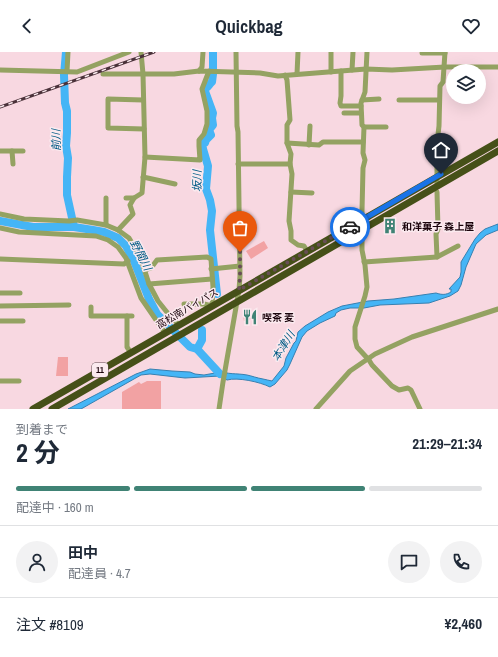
<!DOCTYPE html>
<html lang="ja">
<meta charset="utf-8">
<style>
:root{--surface:#fff;--page:#f2f2f3;--text:#1f2937;--muted:#747a83;--line:#e0e1e3;--accent:#408375}
body{margin:0;font-family:"Archivo Narrow","Noto Sans JP",sans-serif;background:var(--page);color:var(--text);height:100vh;display:flex;flex-direction:column;font-size:15px;white-space:nowrap}
*{box-sizing:border-box;margin:0}
p{font-size:13px;color:var(--muted)}
.icon{flex:none;width:22px;height:22px;fill:none;stroke:currentColor;stroke-width:2;stroke-linecap:round;stroke-linejoin:round}
.map{position:relative;height:357px;overflow:hidden}
.side{display:flex;flex-direction:column;background:var(--surface);flex:1}
.side>*{flex:none}
.controls{position:absolute;left:446px;top:12px;display:grid;gap:8px}
.controls a{display:grid;place-items:center;width:40px;height:40px;border-radius:50%;background:var(--surface);box-shadow:0 4px 16px #0002;font-size:20px}
.pin{position:absolute;display:grid;place-items:center;width:34px;height:34px;color:#fff;margin:-41px -17px;border-radius:50% 50% 50% 0;rotate:-45deg;box-shadow:0 0 4px #0007}
.pin .icon{rotate:45deg}
.courier{position:absolute;display:grid;place-items:center;width:40px;height:40px;margin:-20px;border:3px solid #1a73e8;border-radius:50%;background:#fff;color:#222;box-shadow:0 1px 5px #0007}
.headline em{font-style:normal;font-weight:700}
.headline div{display:flex;flex-direction:column-reverse}
.headline{display:flex;align-items:center;justify-content:space-between;height:68px;padding:0 16px}
h1{font-size:26px;font-weight:700;line-height:30px}
.bar{display:grid;grid-template-columns:repeat(4,1fr);gap:6px 4px;align-content:center;height:48px;padding:0 16px}
.bar i{height:5px;border-radius:3px;background:var(--line)}
.bar .active{background:var(--accent)}
.bar p{grid-column:span 4}
.line{display:flex;align-items:center;gap:10px;padding:0 16px;border-top:1px solid var(--line)}
.line div{flex:1}
.round{display:grid;place-items:center;flex:none;width:42px;height:42px;border-radius:21px;background:var(--page)}
header{display:flex;justify-content:space-between;align-items:center;height:52px;padding:0 16px;background:var(--surface);font-size:18px;font-weight:700}
.map>svg:first-child{display:block}
.water{fill:#45b5f6;stroke:#3880b0}
.lines{fill:none;stroke-linecap:round;stroke-linejoin:round}
.river{stroke:#45b5f6;stroke-width:8}
.building{fill:#f2a2a3}
.minor{stroke:#94a262;stroke-width:5}
.highway{stroke:#465018;stroke-width:7}
.rail-casing{stroke:#4a3139;stroke-width:3}
.rail{stroke:#fbeaef;stroke-width:1.5;stroke-dasharray:4.5;stroke-linecap:butt}
.done{stroke:#684e56;stroke-width:4;stroke-dasharray:0 7.2}
.route{stroke:#1a73e8;stroke-width:5}
.labels{text-anchor:middle;stroke-width:3;stroke-linejoin:round;paint-order:stroke}
.shield{fill:#fbeaef;stroke:#5e484f;stroke-width:1}
.shield-label{font-size:9px;font-weight:bold;fill:#1a030b}
.poi-label{font-size:10px;font-weight:bold;fill:#1a030b;stroke:#fbeaef;text-anchor:start}
.street-label{font-size:10px;fill:#1a030b;stroke:#fbeaef}
.water-label{font-size:11px;font-style:italic;fill:#005b85;stroke:#fbeaef}
</style>
<header><svg class="icon" aria-label="back" viewBox="0 0 24 24"><path d="M15 5l-7 7 7 7"/></svg>Quickbag<svg class="icon" aria-label="heart" viewBox="0 0 24 24"><path d="M12 20l-8-8c-3-5 5-10 8-4 3-6 11-1 8 4z"/></svg></header>
<div class="map">
<svg width="498" height="357" viewBox="0 0 498 357">
<rect width="100%" height="100%" fill="#f8d8e1"/>
<!-- water -->
<path class="water" d="M498,172V178L486,183L476,192L466,215L461,233L458,239L450,244L429,251L380,253L364,256H350L341,258L336,261L335,264L320,271L307,279L302,285L290,312L287,318L275,332L270,335C260,330 238,325 227,328L220,324L185,326L150,322L141,323L81,357H68L136,322L150,317L172,319L190,320L195,322L204,323L215,321L218,318C228,323 236,321 247,323C252,324 257,326 263,327C266,328 269,328 272,329L284,314L286,306L294,291L296,289L298,280L305,274L328,260L342,254L368,249L394,247L436,241C442,243 446,243 451,240V237H449L460,225L461,220V210L475,187L480,181L485,177Z"/>
<g class="lines">
<!-- river -->
<g class="river">
<path d="M66,0L64,23L65,51L67,59V81L66,94L68,106L67,125V143L74,175"/>
<path d="M213,0V22L212,30C209,32 209,35 206,36L205,39L213,61L212,66L213,73L209,78L211,83L206,88L205,91L202,92L203,97L208,114L206,137L210,148L212,159L210,178L217,242"/>
<path d="M0,169L33,175H74L93,178L104,180L118,186L126,194L134,209L149,247L157,262L190,295L197,297L220,322"/>
<path d="M197,297L202,288V278"/>
</g>
</g>
<!-- building -->
<g class="building">
<path d="M264,189L268,196L251,207L246,199Z"/>
<path d="M256,260L257,267L244,269L243,263Z"/>
<path d="M58,305H68V324H56Z"/>
<path d="M147,329H161V357H122V340L139,330L141,332Z"/>
</g>
<g class="lines">
<!-- minor -->
<g class="minor">
<path d="M367,0L365,40L361,51L362,73L364,75L363,101L365,108L363,116L362,159V198L365,213L367,235L365,244L355,275V287L357,295L369,308L372,313L392,334L399,338L408,336L411,338L420,357"/>
<path d="M422,1H445"/>
<path d="M0,18L77,20L129,0"/>
<path d="M352,18L353,0"/>
<path d="M67,19L68,0"/>
<path d="M199,19L202,15L203,0"/>
<path d="M341,19V44L340,51L341,54H361"/>
<path d="M331,20V0"/>
<path d="M103,22H174L199,19L260,21L278,24L366,17L392,18L445,15H498"/>
<path d="M297,22L298,0"/>
<path d="M285,23L287,28L290,68L287,73V91L291,102L290,112L292,122L289,169L291,179V188L298,193L304,194L307,199"/>
<path d="M143,48L108,47V76L144,77"/>
<path d="M362,48L379,47"/>
<path d="M399,48H439"/>
<path d="M344,61H361"/>
<path d="M364,75H386"/>
<path d="M287,91L319,93L323,90H363"/>
<path d="M309,93L310,74"/>
<path d="M0,99H23"/>
<path d="M12,99L13,112"/>
<path d="M145,105L200,108L199,94V88L204,82L207,72V59L202,37L209,19"/>
<path d="M238,112H290"/>
<path d="M143,125L175,132"/>
<path d="M437,134V91L439,74L440,34L443,30L445,0"/>
<path d="M291,140L312,141"/>
<path d="M437,140L438,177L436,182L437,205L458,194"/>
<path d="M106,146V173"/>
<path d="M126,146H134"/>
<path d="M0,162L24,167L69,169L77,168L106,173L118,178L133,162L130,153L134,146L142,141L145,105L143,22L141,0"/>
<path d="M0,176L19,180L96,184L108,188L118,195L126,206L141,246L165,281"/>
<path d="M118,178L129,186L140,204L149,232L158,249L170,264L179,273"/>
<path d="M0,207L124,212L128,209"/>
<path d="M364,210L437,205"/>
<path d="M211,217L240,214"/>
<path d="M145,218L151,216L157,208L207,205L211,207L213,235L212,254L204,252H184"/>
<path d="M149,232L212,227"/>
<path d="M0,241H20"/>
<path d="M0,254L69,253"/>
<path d="M91,255V264H132"/>
<path d="M127,264V295L131,301"/>
<path d="M0,269H23"/>
<path d="M0,329H19"/>
<path d="M219,357L223,330L239,238L240,224L238,80L237,74L236,0"/>
<path d="M316,357L350,319L375,302L412,285L498,257"/>
</g>
<!-- highway -->
<g class="highway">
<path d="M33,357L498,90"/>
<path d="M52,357L498,99"/>
</g>
<!-- rail casing -->
<g class="rail-casing">
<path id="rail" d="M0,55L154,0"/>
</g>
<!-- rail -->
<use href="#rail" class="rail"/>
</g>
<g class="lines">
<!-- done -->
<path class="done" d="M240,200V224L239,238L350,175"/>
<!-- route -->
<path class="route" d="M350,175L441,122"/>
</g>
<!-- icons -->
<defs>
<g id="building-bare" transform="scale(1.2)"><path d="M-4-6H4V6H1V3H-1V6H-4ZM-2.5-4.3h1.7v1.8h-1.7ZM.8-4.3h1.7v1.8H.8ZM-2.5-1h1.7V.8h-1.7ZM.8-1h1.7V.8H.8Z" fill="#408375" stroke="#fbeaef" stroke-width="2.5" paint-order="stroke"/></g>
<g id="restaurant-bare" transform="scale(1.2)"><path d="M-5-6h1v4h1v-4h1v4h1v-4h1v5L-1.5 .5V6h-2V.5L-5-1ZM5-6V6H3V1.5H1.5Q1.5-4 5-6Z" fill="#408375" stroke="#fbeaef" stroke-width="2.5" paint-order="stroke"/></g>
</defs>
<g fill-rule="evenodd">
<use href="#building-bare" x="390" y="174"/>
<use href="#restaurant-bare" x="250" y="265"/>
</g>
<g class="labels">
<!-- shield labels -->
<rect class="shield" x="92" y="311" width="16" height="14" rx="3"/>
<g class="shield-label">
<text x="100" y="321">11</text>
</g>
<!-- poi labels -->
<g class="poi-label">
<text x="402" y="178">和洋菓子 森上屋</text>
<text x="262" y="269">喫茶 麦</text>
</g>
<!-- street labels -->
<g class="street-label">
<text transform="translate(187 256) rotate(-30)" y="4">高松南バイパス</text>
</g>
<!-- water labels -->
<g class="water-label">
<text transform="translate(56 88) rotate(-91)" y="4">前川</text>
<text transform="translate(197 129) rotate(-90)" y="4">坂川</text>
<text transform="translate(141 203) rotate(62)" y="4">野間川</text>
<text transform="translate(283 294) rotate(-58)" y="4">本津川</text>
</g>
</g>
</svg>
<div class="controls">
<a><svg class="icon" aria-label="layers" viewBox="0 0 24 24"><path d="M12 4l9 5-9 5-9-5zM3 14l9 5 9-5"/></svg></a>
</div>
<div class="pin" style="left:240px;top:200px;background:#ea580c"><svg class="icon" aria-label="bag" viewBox="0 0 24 24"><path d="M5 8h14l-1 12H6zM9 8a3 3 0 0 1 6 0"/></svg></div>
<div class="pin" style="left:441px;top:122px;background:#1f2937"><svg class="icon" aria-label="home" viewBox="0 0 24 24"><path d="M3 11l9-7 9 7M6 9v11h12V9"/></svg></div>
<div class="courier" style="left:350px;top:175px"><svg class="icon" aria-label="car" viewBox="0 0 24 24"><path d="M5 17H2v-5l4-1 3-4h7l3 4 3 1v5h-3M9 17h6M6 11h13"/><circle cx="7" cy="17" r="2"/><circle cx="17" cy="17" r="2"/></svg></div>
</div>
<section class="side">
<div class="headline"><div><h1>2 分</h1><p>到着まで</p></div><em>21:29–21:34</em></div>
<div class="bar"><i class="active"></i><i class="active"></i><i class="active"></i><i></i><p>配達中 · 160 m</p></div>
<div class="line" style="height:72px"><a class="round"><svg class="icon" aria-label="person" viewBox="0 0 24 24"><circle cx="12" cy="8" r="4"/><path d="M4 21q1-7 8-7t8 7"/></svg></a><div><b>田中</b><p>配達員 · 4.7</p></div><a class="round"><svg class="icon" aria-label="chat" viewBox="0 0 24 24"><path d="M4 5h16v11H9l-5 4z"/></svg></a><a class="round"><svg class="icon" aria-label="phone" viewBox="0 0 24 24"><path d="M5 4h4l2 5-3 2q2 4 5 5l2-3 5 2v4C11 20 4 13 5 4z"/></svg></a></div>
<div class="line" style="height:52px"><div>注文 #8109</div><b>¥2,460</b></div>
</section>
